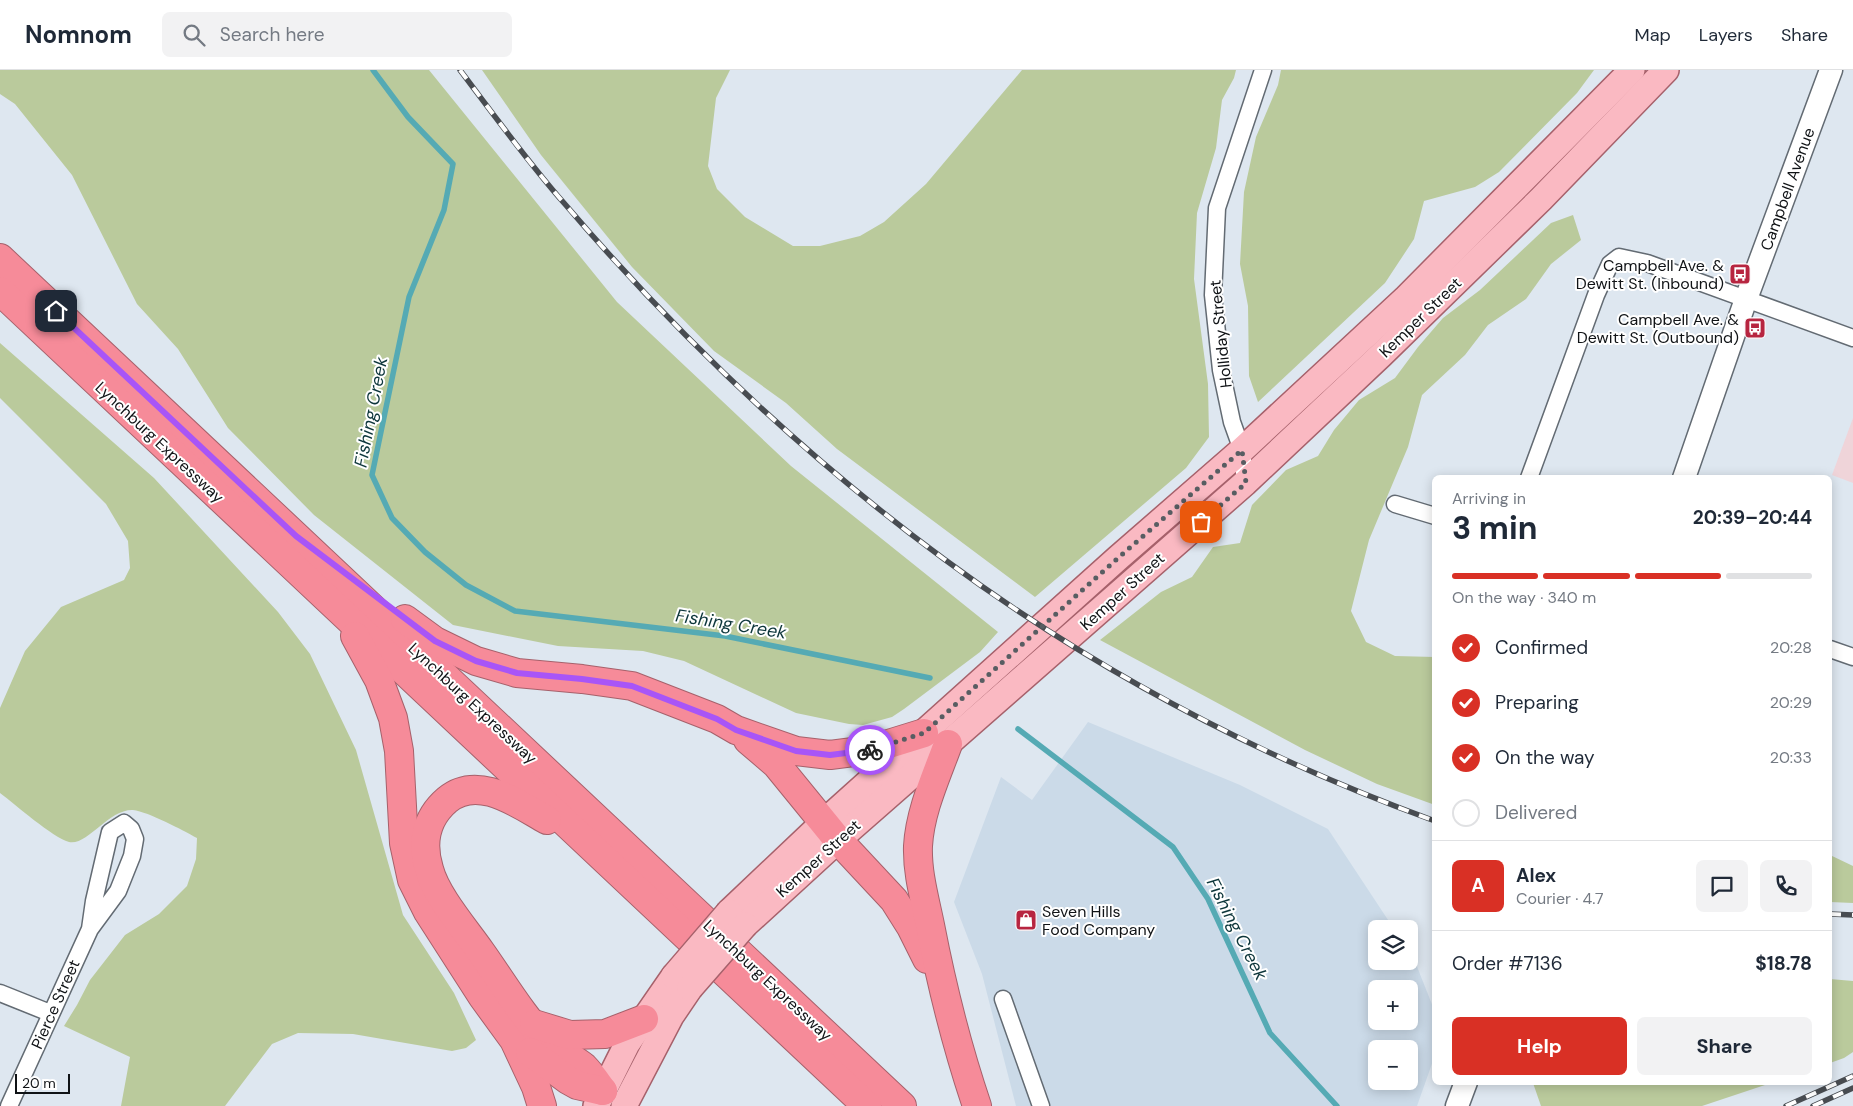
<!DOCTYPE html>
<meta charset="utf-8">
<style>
:root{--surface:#fff;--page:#f2f2f3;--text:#1f2937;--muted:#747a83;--line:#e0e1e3;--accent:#d93025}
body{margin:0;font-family:"DM Sans",sans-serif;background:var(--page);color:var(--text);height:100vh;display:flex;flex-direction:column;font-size:19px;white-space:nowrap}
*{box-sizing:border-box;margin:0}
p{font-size:16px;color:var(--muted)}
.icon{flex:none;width:28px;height:28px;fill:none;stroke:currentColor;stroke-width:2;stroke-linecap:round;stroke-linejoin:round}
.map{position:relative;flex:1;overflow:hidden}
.side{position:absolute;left:1432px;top:405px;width:400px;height:610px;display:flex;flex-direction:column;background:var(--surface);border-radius:8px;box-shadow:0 2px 12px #0003}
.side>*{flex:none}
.controls{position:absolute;left:1368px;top:850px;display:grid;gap:10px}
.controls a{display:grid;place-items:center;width:50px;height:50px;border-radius:8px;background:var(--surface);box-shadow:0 2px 12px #0003;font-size:25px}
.scale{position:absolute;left:15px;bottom:12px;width:55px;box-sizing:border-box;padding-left:5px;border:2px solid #101316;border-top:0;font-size:14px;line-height:18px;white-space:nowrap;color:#101316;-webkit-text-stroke:4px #fff;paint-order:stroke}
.pin{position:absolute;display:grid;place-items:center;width:42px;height:42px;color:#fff;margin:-21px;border-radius:10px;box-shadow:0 2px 8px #0006}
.courier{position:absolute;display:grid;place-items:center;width:50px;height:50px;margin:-25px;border:4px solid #a855f7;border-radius:50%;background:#fff;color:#222;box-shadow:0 1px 6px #0007}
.summary em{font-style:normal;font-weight:700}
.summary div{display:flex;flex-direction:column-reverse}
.summary{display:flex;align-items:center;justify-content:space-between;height:85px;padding:0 20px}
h1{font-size:32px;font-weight:700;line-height:38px}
.bar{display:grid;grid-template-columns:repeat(4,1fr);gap:8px 5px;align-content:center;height:60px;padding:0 20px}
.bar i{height:6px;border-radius:4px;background:var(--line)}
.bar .on{background:var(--accent)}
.bar p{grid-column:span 4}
.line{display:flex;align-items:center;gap:12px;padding:0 20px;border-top:1px solid var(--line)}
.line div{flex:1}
.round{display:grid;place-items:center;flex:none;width:52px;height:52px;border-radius:8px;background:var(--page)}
ol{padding:0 20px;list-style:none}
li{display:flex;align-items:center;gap:15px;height:55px}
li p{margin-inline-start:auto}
li .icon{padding:5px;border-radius:50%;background:var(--accent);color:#fff;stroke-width:4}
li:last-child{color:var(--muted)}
li i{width:28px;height:28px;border:2px solid var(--line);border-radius:50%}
.action{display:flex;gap:10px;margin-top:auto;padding:10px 20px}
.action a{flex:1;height:58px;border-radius:8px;background:var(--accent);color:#fff;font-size:20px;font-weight:700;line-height:58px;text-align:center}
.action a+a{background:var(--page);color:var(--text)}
header{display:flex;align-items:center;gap:30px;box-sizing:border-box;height:70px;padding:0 25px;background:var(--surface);border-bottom:1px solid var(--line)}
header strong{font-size:24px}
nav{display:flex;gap:28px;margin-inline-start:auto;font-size:18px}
.search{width:350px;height:45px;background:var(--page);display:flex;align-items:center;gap:12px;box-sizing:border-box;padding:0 18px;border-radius:8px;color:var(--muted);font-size:19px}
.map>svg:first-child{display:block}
.built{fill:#cbdae8;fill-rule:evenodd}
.education{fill:#efd4d9}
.green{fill:#baca9c}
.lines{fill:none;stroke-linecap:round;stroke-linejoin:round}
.stream{stroke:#55aab4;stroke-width:5.5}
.street-casing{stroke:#636b73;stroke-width:19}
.secondary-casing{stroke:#636b73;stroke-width:25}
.primary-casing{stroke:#a6616b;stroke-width:28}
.highway-casing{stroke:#a6616b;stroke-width:30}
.street{stroke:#fff;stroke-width:16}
.secondary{stroke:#fff;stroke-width:22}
.primary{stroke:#fab9c2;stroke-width:25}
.highway{stroke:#f68b99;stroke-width:28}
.rail-casing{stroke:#484c51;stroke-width:5.5}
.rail{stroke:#fff;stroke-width:4;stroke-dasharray:11;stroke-linecap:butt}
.primary-bridge-casing{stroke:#a6616b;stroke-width:28;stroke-linecap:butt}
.primary-bridge{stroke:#fab9c2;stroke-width:25}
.done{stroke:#585d62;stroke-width:5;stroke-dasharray:0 9}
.route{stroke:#a855f7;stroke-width:6}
.labels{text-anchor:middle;stroke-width:4;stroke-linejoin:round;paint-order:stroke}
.street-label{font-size:16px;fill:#101316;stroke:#fff}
.poi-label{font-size:16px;fill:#101316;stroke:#fff;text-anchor:end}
.water-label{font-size:18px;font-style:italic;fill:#0d363b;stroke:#fff}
</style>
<header>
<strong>Nomnom</strong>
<div class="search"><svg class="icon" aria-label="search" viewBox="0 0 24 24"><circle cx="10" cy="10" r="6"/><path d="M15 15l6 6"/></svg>Search here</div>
<nav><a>Map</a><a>Layers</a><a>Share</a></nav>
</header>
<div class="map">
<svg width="1853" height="1036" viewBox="0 0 1853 1036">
<rect width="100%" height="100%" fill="#dee7f0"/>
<!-- built -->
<path class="built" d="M1088,652L1240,715L1328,759L1394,859H1376V891H1409V881L1414,889L1435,942V985L1417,1036H1016L982,904L954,832L1001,707L1032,730ZM1376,919H1409V951H1376ZM1376,979H1409V1011H1376Z"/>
<!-- education -->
<path class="education" d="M1853,348V413L1832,405Z"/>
<!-- green -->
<g class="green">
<path d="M0,0H429L617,232L791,396L998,562L980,582L904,639L892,647L863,655L849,654L796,643L684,591L643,581L558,576L453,555L314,445L228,358L178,279L137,234L72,105L15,34L0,24Z"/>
<path d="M482,0H730L716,28L708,96L717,119L745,147L793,176H820L860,166L884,152L926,114L1022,0H1236L1234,8L1222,30L1216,78L1197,143L1194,209L1208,314L1209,367L1186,398L1035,527L837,379L786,333L714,281L632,197L541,85Z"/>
<path d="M1281,0H1594L1577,23L1499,102L1475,117L1424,131L1414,169L1385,213L1258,332L1249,306L1248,236L1240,194L1244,122L1256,67L1278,15Z"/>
<path d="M1573,145L1581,170L1551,194L1526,229L1488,255L1465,285L1422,325L1408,377L1369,470L1351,541L1366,572L1395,586L1435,587V735L1377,714L1305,680L1100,570L1161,522L1192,507L1213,477L1240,473L1252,435L1286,400L1318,386L1334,360L1359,330L1395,308L1418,277L1443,248L1480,220L1551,153Z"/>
<path d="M0,273L154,408L278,542L310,584L356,680L403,845L454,923L476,970L466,978L452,981L353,964L298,963L272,974L225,1036H121L130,987L64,956L77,935L90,910L125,865L159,844L187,816L196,789L197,768C182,760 149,742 133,740C108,739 88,776 69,772C52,767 16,735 0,723V638L25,581L61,537L124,510L130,498L128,471L106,434L0,328Z"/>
<path d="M1830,785L1853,796V833L1830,832Z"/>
<path d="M1830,909L1853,911V982L1844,988L1830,993Z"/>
<path d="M1533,1013V1012L1771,1013L1702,1036H1541Z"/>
</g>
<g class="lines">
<!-- stream -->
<g class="stream">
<path d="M373,0L408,47L453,94L444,140L409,227L372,405L392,448L425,482L466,515L515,541L725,566L930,608"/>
<path d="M1018,659L1173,777L1208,829L1270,963L1337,1036"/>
</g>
<!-- street casing -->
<g class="street-casing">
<g id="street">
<path d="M1529,408L1596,225L1610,194L1619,187L1647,193L1853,268"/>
<path d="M1245,413L1242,380L1232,352L1221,300L1213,225L1217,138L1263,0"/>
<path d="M1395,434L1435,446"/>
<path d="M1830,579L1853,587"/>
<path d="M0,923L50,943"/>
<path d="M1003,929L1041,1036"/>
<path d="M9,1036L90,859L118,821L132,786L135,769L131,759L124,753L110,762L94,831L90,859"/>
</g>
</g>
<!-- secondary casing -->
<g class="secondary-casing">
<g id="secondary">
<path d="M1684,408L1746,229L1831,0"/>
<path d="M1457,1036L1466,1012"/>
</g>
</g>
<!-- primary casing -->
<g class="primary-casing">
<g id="primary">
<path d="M729,842L824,752L1118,488L1242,380L1405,229L1632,0"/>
<path d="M745,855L838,770L1245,413L1381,285L1541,129L1666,0"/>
<path d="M596,1036L627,974L674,906"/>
<path d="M624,1036L671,946L690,918"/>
</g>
</g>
<!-- highway casing -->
<g class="highway-casing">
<g id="highway">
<path d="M0,188L902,1036"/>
<path d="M0,221L867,1036"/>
<path d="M405,549L435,571L476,591L517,603L582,609L632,616L717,649L736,660L796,681L830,685L869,680L924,663"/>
<path d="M355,566L379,610L393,648L399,681L404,773L412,810L428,842L482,926L514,970L536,1017L542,1036"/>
<path d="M748,670L776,694L838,770L894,830L911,857L927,889"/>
<path d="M948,674C936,707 920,741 918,776C917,803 925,830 930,855C942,917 957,977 977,1036"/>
<path d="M547,750C518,734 478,704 447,730C426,748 421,773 429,799C436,826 465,859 481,882C503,913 523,947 549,974C559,983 574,988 584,997C591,1004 597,1013 603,1021"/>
<path d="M534,954L570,965L605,964L644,949"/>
<path d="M530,982L568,1010L577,1015L603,1021"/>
</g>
</g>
<!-- street -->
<use href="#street" class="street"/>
<!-- secondary -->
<use href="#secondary" class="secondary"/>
<!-- primary -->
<use href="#primary" class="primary"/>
<!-- highway -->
<use href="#highway" class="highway"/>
<!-- rail casing -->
<g class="rail-casing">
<g id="rail">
<path d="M460,0C494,45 527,91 564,133C677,265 804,386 944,489C1093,599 1261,688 1435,751"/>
<path d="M1830,844L1853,845"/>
<path d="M1786,1036L1853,1006"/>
<path d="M1813,1036L1853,1018"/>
</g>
</g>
<!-- rail -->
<use href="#rail" class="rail"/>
<!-- primary-bridge casing -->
<g class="primary-bridge-casing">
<g id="primary-bridge">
<path d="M674,906L729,842"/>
<path d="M690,918L745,855"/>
</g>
</g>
<!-- primary-bridge -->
<use href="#primary-bridge" class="primary-bridge"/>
</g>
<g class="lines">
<!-- done -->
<path class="done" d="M870,680L924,663L1118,488L1242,380L1246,413L1201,452"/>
<!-- route -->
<path class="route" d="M56,241L296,466L435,571L476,591L517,603L582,609L632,616L717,649L736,660L796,681L830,685L870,680"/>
</g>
<!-- icons -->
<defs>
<g id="bus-square" transform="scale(1.125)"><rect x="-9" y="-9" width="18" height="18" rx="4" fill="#b72540" stroke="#fff"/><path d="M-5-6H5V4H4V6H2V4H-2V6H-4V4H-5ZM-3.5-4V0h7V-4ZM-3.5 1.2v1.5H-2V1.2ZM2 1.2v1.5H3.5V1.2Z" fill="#fff"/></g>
<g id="shop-square" transform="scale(1.125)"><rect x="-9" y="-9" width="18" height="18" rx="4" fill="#b72540" stroke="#fff"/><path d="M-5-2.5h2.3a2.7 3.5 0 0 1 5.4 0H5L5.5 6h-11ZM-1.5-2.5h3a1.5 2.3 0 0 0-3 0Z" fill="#fff"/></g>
</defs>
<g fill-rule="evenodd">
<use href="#bus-square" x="1740" y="204"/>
<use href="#bus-square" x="1755" y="258"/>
<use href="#shop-square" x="1026" y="850"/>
</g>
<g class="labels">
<!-- street labels -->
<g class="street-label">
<text transform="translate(1787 119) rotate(-70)" y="6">Campbell Avenue</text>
<text transform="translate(1420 247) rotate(-44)" y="6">Kemper Street</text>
<text transform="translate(1220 264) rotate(-96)" y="6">Holliday Street</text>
<text transform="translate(160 372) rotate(43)" y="6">Lynchburg Expressway</text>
<text transform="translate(1122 521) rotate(-42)" y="6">Kemper Street</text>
<text transform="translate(473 633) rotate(43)" y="6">Lynchburg Expressway</text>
<text transform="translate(818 788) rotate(-42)" y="6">Kemper Street</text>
<text transform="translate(768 910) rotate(43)" y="6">Lynchburg Expressway</text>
<text transform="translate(55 934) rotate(-66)" y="6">Pierce Street</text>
</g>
<!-- poi labels -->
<g class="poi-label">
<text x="1724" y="201">Campbell Ave. &amp;<tspan x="1724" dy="18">Dewitt St. (Inbound)</tspan></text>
<text x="1739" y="255">Campbell Ave. &amp;<tspan x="1739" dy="18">Dewitt St. (Outbound)</tspan></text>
<text x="1042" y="847" text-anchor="start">Seven Hills<tspan x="1042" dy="18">Food Company</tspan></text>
</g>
<!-- water labels -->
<g class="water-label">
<text transform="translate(371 342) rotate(-79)" y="6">Fishing Creek</text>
<text transform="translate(731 554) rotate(9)" y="6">Fishing Creek</text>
<text transform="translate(1237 859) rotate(63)" y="6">Fishing Creek</text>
</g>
</g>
</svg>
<div class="controls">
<a><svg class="icon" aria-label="layers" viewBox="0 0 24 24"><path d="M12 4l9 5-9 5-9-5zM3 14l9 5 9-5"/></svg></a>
<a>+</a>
<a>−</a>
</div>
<div class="scale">20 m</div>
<div class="pin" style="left:1201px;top:452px;background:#ea580c"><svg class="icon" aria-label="bag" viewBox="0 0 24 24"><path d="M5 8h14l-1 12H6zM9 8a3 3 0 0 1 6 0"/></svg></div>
<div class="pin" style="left:56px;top:241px;background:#1f2937"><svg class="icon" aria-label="home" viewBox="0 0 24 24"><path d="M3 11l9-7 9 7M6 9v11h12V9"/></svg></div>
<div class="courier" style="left:870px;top:680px"><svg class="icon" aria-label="bike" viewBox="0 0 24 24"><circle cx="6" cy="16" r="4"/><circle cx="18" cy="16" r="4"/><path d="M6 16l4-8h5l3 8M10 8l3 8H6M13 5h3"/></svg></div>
<section class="side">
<div class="summary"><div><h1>3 min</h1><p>Arriving in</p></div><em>20:39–20:44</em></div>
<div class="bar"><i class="on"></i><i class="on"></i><i class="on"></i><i></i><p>On the way · 340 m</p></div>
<ol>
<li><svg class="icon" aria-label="check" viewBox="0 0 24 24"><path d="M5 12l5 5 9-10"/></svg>Confirmed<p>20:28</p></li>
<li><svg class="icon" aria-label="check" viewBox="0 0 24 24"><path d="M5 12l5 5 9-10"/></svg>Preparing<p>20:29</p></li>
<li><svg class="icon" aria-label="check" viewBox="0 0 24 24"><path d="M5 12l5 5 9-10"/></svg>On the way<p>20:33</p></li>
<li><i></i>Delivered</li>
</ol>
<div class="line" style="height:90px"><b class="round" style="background:var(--accent);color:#fff">A</b><div><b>Alex</b><p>Courier · 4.7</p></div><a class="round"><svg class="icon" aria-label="chat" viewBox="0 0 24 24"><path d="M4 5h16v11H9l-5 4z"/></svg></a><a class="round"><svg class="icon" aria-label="phone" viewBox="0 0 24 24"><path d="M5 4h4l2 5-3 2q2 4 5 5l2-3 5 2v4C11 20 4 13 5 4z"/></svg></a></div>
<div class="line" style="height:65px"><div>Order #7136</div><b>$18.78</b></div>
<div class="action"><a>Help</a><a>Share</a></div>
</section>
</div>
